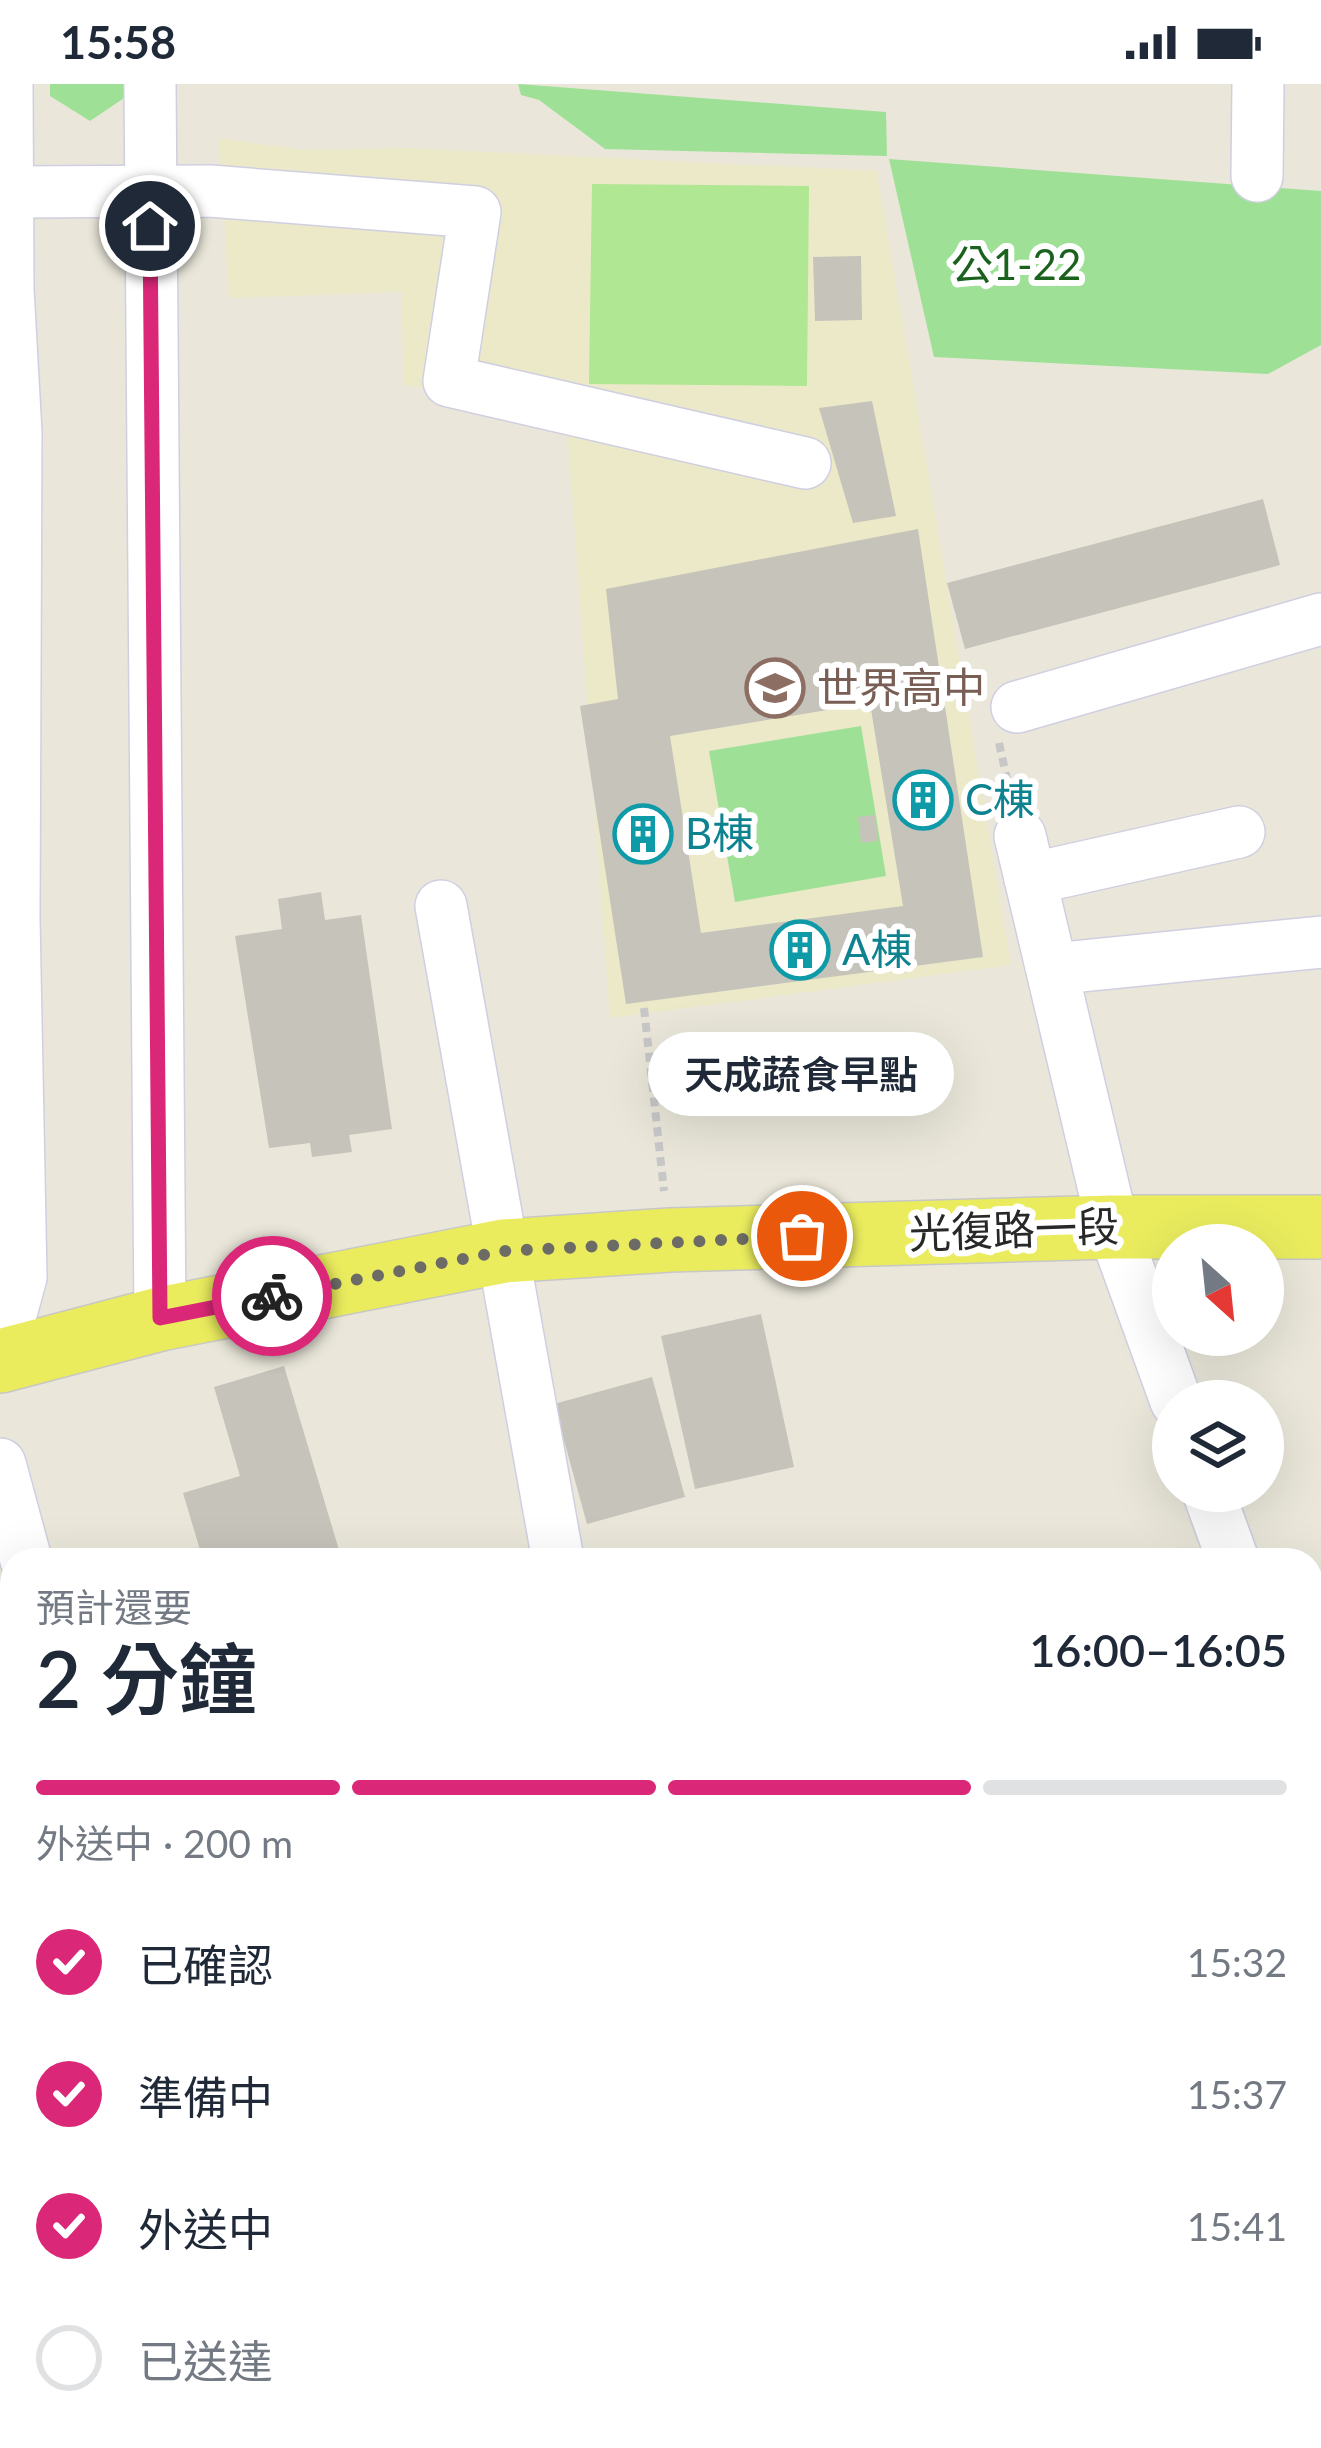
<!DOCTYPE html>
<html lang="zh-TW">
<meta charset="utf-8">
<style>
:root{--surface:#fff;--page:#f2f2f3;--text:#1f2937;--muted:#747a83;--line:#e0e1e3;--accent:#db2777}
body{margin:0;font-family:Lato,"Noto Sans TC",sans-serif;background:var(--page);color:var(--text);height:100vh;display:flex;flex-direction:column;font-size:45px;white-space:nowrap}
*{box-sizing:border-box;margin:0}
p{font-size:39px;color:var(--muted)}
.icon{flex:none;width:66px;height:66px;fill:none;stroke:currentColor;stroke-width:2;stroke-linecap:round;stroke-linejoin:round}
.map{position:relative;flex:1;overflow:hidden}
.details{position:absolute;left:0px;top:1464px;width:1323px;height:900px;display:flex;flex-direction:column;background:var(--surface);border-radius:36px 36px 0 0;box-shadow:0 12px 48px #0002}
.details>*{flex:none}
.needle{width:78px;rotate:153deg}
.controls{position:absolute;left:1152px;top:1140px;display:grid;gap:24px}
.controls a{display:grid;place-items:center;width:132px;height:132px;border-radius:50%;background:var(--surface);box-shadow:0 12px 48px #0002;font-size:60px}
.pin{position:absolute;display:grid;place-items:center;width:102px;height:102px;color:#fff;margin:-51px;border:6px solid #fff;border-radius:50%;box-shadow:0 3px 12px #0007}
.courier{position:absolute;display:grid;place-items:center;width:120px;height:120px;margin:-60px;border:9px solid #db2777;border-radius:50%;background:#fff;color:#222;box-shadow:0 3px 15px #0007}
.bubble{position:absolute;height:84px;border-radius:42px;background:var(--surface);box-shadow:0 12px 48px #0002;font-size:39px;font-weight:600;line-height:84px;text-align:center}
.headline em{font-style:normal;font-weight:600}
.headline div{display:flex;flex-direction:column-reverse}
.headline{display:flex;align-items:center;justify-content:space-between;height:204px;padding:0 36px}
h1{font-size:78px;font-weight:600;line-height:90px}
.bar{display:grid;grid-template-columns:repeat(4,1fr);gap:18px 12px;align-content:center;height:144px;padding:0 36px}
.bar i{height:15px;border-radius:9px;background:var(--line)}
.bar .on{background:var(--accent)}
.bar p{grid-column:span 4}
ol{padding:0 36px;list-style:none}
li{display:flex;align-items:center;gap:36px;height:132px}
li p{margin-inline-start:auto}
li .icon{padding:12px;border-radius:50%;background:var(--accent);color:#fff;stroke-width:4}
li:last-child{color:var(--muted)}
li i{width:66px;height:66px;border:6px solid var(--line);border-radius:50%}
.status{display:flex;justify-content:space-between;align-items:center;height:84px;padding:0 60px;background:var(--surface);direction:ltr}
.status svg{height:33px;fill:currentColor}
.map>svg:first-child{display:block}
.education{fill:#ece9c9}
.green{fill:#9fe097}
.pitch{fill:#afe793}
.building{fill:#c5c3ba;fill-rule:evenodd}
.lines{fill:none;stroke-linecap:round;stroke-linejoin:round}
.minor-casing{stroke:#d0cfe1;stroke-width:54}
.major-casing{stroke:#c7c7c7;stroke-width:66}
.path{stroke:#c7c7c7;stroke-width:8;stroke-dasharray:9 6;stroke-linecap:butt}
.minor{stroke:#fff;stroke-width:51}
.major{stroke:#eaec5e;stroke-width:63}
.done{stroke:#6c6b66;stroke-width:12;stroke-dasharray:0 21.6}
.route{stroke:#db2777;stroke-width:15}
.labels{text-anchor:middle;stroke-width:12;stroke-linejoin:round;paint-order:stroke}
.park-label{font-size:42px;fill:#1b621e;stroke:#fff}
.education-label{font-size:42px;fill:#785e54;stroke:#fff;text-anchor:start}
.culture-label{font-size:42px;fill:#0d838f;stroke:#fff;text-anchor:start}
.street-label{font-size:42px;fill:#282828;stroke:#fff}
</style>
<div class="status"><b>15:58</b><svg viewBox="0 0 49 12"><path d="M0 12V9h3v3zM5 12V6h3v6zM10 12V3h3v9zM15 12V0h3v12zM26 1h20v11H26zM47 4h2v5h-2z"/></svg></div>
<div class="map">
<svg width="1321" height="2364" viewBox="0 0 1321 2364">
<rect width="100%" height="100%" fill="#eae7da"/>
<!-- education -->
<g class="education">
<path d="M219,54L303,66L409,64L877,87L1011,881L610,934L566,327L404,301L401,208L229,214Z"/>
<path d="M211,2352H732L739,2364H190Z"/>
</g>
<!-- green -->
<g class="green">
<path d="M50,0H127V12L90,37L50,12Z"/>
<path d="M518,0L886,28L887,72L605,65L539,16L521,11Z"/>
<path d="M889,75L1321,107V261L1268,290L934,273Z"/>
<path d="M861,642L886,792L735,818L709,667Z"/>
<path d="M1311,1735L1321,1758V1970H1311Z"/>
</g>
<!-- pitch -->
<g class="pitch">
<path d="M592,100L809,102L807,302L589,300Z"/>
<path d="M518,2352H637L647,2364H496Z"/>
</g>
<!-- building -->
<g class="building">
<path d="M861,172L862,236L815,237L813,173Z"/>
<path d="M872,317L896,432L853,439L819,324Z"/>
<path d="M1263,415L1280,481L965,565L947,499Z"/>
<path d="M918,445L983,873L626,920L580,622L618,615L606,505ZM870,619L903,822L701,849L670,652Z"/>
<path d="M875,731L878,757L861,759L858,733Z"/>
<path d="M321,808L325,836L361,831L392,1045L349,1051L352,1068L312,1073L310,1059L269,1064L235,852L282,845L278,815Z"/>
<path d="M761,1230L794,1383L695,1405L661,1252Z"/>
<path d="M284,1282L342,1476H203L183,1409L240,1392L214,1303Z"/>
<path d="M652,1293L685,1413L587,1440L554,1320Z"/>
<path d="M331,2352H491L470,2364H310Z"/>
</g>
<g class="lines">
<!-- minor casing -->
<g class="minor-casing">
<g id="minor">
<path d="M150,0L160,1235"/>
<path d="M1257,92L1258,0"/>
<path d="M7,108L210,107L475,128L449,297L805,379"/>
<path d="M1017,623L1321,535"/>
<path d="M1020,752L1113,1143L1176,1317"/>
<path d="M1030,795L1239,748"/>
<path d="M441,822L558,1476"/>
<path d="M1052,885L1321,858"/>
<path d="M0,1270L21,1193L14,834L16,349L8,205L7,0"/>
<path d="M0,1380L26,1476"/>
<path d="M1208,1407L1233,1476"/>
<path d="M1311,1694L1321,1720"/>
<path d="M0,1887L12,1884"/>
<path d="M1311,2134H1321"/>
<path d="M1311,2276L1321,2275"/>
<path d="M0,2328L12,2322"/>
<path d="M760,2352L766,2364"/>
<path d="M1022,2352L1048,2364"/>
</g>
</g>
<!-- major casing -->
<g class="major-casing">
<path id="major" d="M0,1277L160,1235L504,1167L670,1156L1113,1143H1321"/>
</g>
<!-- path -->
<g class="path">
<path d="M999,659L1010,709"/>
<path d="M644,924L664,1107"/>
<path d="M1312,1760L1321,1782"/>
<path d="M1311,1800L1321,1824"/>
<path d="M1311,1897L1321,1893"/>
<path d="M1311,1984L1321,1980"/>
</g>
<!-- minor -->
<use href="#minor" class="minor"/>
<!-- major -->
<use href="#major" class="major"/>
</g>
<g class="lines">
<!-- done -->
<path class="done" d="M272,1212L504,1167L802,1152"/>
<!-- route -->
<path class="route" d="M150,142L160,1234L272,1212"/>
</g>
<!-- icons -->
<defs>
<g id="school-ring" transform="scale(3)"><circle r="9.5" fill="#fff" stroke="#8d6e63" stroke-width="1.5"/><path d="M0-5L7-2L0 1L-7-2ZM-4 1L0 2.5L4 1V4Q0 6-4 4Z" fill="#8d6e63"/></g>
<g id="building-ring" transform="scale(3)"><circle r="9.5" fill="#fff" stroke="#0f9aa8" stroke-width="1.5"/><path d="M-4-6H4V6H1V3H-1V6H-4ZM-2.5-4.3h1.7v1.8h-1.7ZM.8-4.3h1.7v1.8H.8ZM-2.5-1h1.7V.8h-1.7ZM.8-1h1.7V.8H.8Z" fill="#0f9aa8"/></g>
</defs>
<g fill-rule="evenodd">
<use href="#school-ring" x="775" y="604"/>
<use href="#building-ring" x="923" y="716"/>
<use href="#building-ring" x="643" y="750"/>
<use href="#building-ring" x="800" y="866"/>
</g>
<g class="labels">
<!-- park labels -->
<g class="park-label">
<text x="1016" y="196">公1-22</text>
</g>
<!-- education labels -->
<g class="education-label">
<text x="817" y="619">世界高中</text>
</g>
<!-- culture labels -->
<g class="culture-label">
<text x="965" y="731">C棟</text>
<text x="685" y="765">B棟</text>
<text x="842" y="881">A棟</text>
</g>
<!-- street labels -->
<g class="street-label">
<text transform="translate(1014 1146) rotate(-2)" y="15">光復路一段</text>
</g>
</g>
</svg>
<div class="controls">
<a><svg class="needle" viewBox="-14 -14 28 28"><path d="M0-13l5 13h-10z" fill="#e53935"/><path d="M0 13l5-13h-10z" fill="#747a83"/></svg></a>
<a><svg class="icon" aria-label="layers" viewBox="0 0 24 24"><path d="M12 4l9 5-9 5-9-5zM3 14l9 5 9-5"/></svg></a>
</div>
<div class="pin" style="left:802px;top:1152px;background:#ea580c"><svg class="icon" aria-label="bag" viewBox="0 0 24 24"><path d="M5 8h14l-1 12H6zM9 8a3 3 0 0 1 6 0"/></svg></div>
<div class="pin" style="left:150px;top:142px;background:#1f2937"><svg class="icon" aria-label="home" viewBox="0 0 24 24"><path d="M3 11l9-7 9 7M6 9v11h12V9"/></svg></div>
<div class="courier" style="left:272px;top:1212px"><svg class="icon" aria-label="bike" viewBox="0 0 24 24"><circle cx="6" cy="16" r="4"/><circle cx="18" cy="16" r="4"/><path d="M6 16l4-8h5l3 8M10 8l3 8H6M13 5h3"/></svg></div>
<div class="bubble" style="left:648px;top:948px;width:306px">天成蔬食早點</div>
<section class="details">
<div class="headline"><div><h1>2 分鐘</h1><p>預計還要</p></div><em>16:00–16:05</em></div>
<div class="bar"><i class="on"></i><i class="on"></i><i class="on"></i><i></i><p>外送中 · 200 m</p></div>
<ol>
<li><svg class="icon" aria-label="check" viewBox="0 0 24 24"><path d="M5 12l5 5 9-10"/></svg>已確認<p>15:32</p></li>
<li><svg class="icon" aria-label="check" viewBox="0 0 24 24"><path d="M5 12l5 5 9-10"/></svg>準備中<p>15:37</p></li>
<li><svg class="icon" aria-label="check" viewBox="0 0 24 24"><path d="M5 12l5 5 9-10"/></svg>外送中<p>15:41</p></li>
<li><i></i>已送達</li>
</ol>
</section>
</div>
